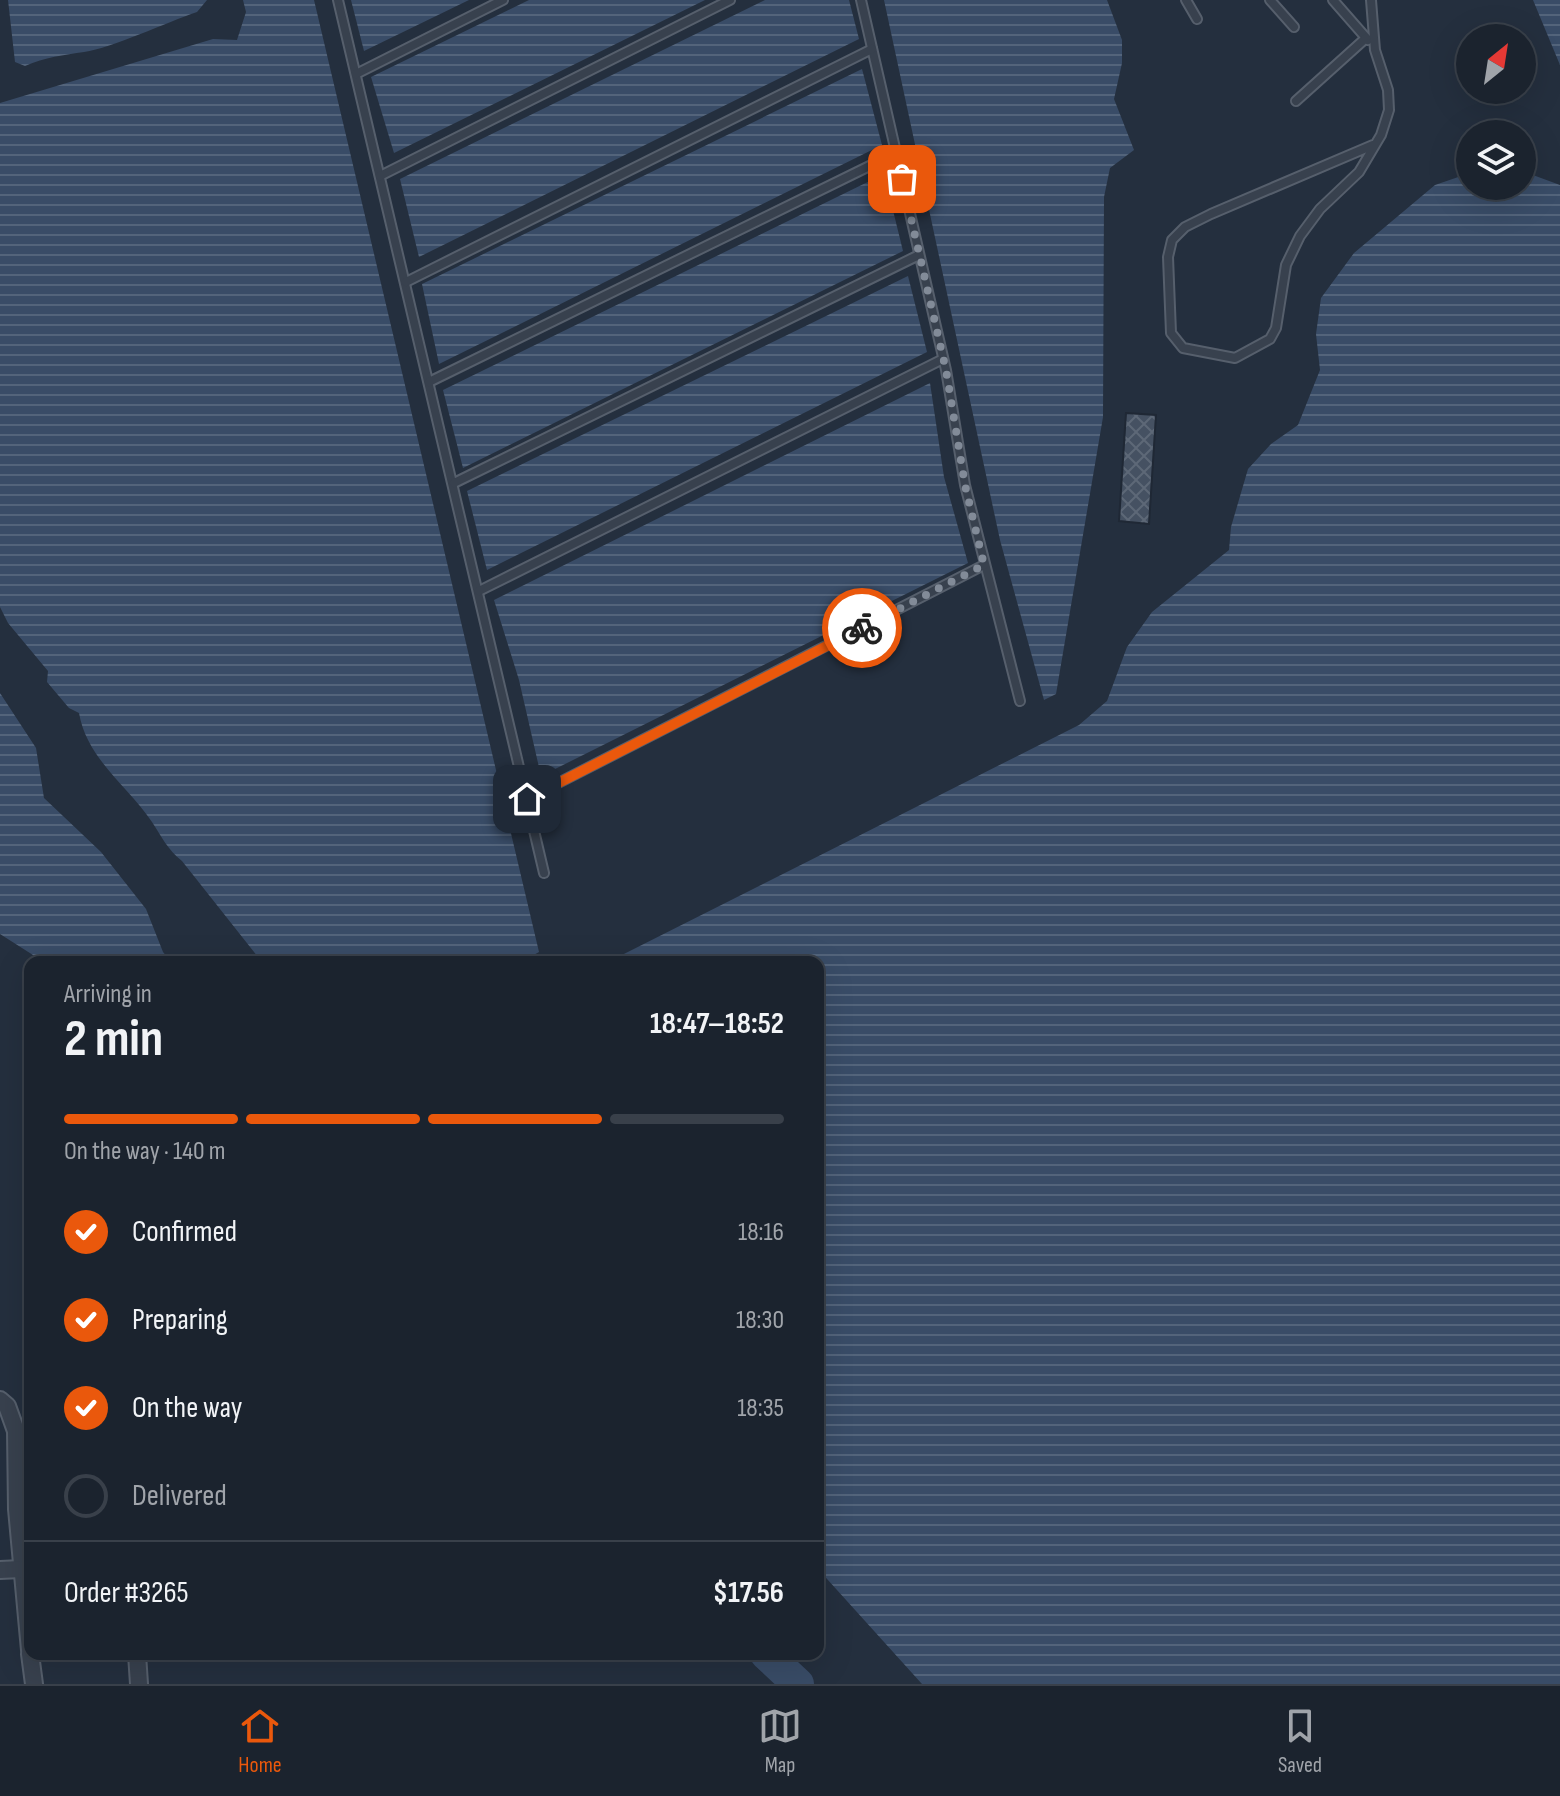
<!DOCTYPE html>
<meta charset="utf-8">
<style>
:root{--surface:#1b232e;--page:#282f3a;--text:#f1f3f6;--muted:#a0a4aa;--line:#39404a;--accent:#ea580c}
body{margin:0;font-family:"Sofia Sans Condensed",sans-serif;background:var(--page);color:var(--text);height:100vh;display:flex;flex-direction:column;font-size:30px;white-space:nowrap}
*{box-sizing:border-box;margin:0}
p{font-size:26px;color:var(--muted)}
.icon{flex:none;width:44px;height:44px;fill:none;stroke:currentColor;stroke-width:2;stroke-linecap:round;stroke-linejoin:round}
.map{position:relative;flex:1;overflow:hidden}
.panel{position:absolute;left:24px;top:956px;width:800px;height:704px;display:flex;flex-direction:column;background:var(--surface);border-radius:16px;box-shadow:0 8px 32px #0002,0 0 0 2px var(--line)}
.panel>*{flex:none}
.needle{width:52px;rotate:30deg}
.tools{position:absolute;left:1456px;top:24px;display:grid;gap:16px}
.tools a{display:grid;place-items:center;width:80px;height:80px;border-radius:50%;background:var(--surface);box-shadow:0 8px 32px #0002,0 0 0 2px var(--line);font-size:40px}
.pin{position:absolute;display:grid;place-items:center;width:68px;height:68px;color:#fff;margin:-34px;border-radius:16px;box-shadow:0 4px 12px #0006}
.courier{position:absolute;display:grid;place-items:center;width:80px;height:80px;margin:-40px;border:6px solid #ea580c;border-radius:50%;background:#fff;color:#222;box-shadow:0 2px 10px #0007}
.overview em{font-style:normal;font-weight:700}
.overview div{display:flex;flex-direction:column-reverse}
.overview{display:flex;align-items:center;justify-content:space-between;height:136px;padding:0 40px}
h1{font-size:52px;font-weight:700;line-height:60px}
.bar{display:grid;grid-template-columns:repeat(4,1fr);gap:12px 8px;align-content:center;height:96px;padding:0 40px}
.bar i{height:10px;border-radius:6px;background:var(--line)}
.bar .selected{background:var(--accent)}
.bar p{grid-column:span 4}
.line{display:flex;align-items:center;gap:20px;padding:0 40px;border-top:2px solid var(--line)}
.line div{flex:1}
ol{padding:0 40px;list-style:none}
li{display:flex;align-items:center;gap:24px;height:88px}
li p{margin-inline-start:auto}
li .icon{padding:8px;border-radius:50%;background:var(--accent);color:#fff;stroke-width:4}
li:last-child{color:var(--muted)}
li i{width:44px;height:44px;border:4px solid var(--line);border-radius:50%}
.tab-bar{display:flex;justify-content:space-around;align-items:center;height:112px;border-top:2px solid var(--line);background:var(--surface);font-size:22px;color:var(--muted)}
.tab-bar a{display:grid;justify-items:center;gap:4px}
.tab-bar .selected{color:var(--accent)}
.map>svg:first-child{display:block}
.water{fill:url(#water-rules)}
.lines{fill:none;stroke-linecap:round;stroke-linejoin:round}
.river{stroke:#394c67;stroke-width:32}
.building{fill:url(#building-cross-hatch);stroke:#1f2835;stroke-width:2}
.service-casing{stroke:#565f6c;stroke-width:12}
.minor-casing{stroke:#565f6c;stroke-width:20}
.service{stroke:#38414e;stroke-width:8}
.minor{stroke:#38414e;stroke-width:16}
.done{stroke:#828b98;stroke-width:8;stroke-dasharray:0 14.4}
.route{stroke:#ea580c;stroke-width:10}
</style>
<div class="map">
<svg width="1560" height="1684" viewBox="0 0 1560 1684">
<defs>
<pattern id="water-rules" width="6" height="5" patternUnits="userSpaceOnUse" patternTransform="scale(2)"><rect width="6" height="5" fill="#394c67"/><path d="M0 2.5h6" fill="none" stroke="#53647b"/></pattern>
<pattern id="building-cross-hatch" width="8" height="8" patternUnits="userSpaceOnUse" patternTransform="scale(2)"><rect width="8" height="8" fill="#455162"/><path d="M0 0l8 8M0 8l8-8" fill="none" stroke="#5d6877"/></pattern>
</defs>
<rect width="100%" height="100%" fill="#242f3e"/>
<!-- water -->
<g class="water">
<path d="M8,0H207L197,12C167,22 112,48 84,52C64,55 45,57 25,66L15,62Z"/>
<path d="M243,0H314L539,952L521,962H262L182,861C167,849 162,837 152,822C127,785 87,759 79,713L69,708L47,682L48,671L8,623L0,607V103L213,39L237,40L246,12Z"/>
<path d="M351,0H469L364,51Z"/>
<path d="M529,0H705L394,153L371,77Z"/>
<path d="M765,0H849L859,39L419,257L400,179Z"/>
<path d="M884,0H1107L1122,40V63L1114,99L1134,150L1110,168L1104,197L1103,417L1056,694L1044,700L1000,540Z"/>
<path d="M1533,0H1560V65Z"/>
<path d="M862,69L882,145L439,364L422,284Z"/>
<path d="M1522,171L1560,185V1684H922L818,1569V962H608L1079,725L1107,701L1127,647L1152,612L1229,550L1231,527L1248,469L1271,444L1298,425L1320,370L1316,334L1321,298L1354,253L1435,185L1470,173V186H1522Z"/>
<path d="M884,174L903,251L463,468L443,390Z"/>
<path d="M908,276L927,352L487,570L467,491Z"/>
<path d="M930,383L944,477L968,563L541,776L519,680L494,600Z"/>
<path d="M0,693L36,748L44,798L101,852L146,909L163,952L171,962H44L0,934Z"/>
</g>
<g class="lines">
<!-- river -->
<path class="river" d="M766,1654L798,1684"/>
</g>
<!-- building -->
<path class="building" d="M1126,413L1156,415L1149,524L1119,521Z"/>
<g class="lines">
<!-- service casing -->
<g class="service-casing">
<g id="service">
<path d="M338,0L544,873"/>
<path d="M861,0L946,370L965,485L1020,701"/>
<path d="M1186,0L1197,19"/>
<path d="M1270,0L1294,27"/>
<path d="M1333,0L1368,40"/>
<path d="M1371,0L1375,50L1388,90L1389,110L1381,135L1359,172L1320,209L1300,236L1286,265L1276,328L1270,339L1235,358L1183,348L1171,333L1168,257L1172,240L1185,227L1211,214L1373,145"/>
<path d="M356,74L503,0"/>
<path d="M1296,101L1366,38"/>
<path d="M380,176L730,0"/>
<path d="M406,282L872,49"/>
<path d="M429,382L896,153"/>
<path d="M454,483L919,255"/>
<path d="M479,591L943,359"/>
<path d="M527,799L984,565"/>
</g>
</g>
<!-- minor casing -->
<g class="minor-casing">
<g id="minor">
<path d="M0,1400L7,1406L16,1431L17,1509L30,1650"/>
<path d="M0,1570L21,1569"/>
<path d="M30,1654L34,1684"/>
<path d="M137,1654L139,1684"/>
</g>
</g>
<!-- service -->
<use href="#service" class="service"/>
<!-- minor -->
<use href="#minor" class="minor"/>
</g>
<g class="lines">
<!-- done -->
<path class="done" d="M862,628L984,565L965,485L946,370L902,179"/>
<!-- route -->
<path class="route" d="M527,799L862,628"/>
</g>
</svg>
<div class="tools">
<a><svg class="needle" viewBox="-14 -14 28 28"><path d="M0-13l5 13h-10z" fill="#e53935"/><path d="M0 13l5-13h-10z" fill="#a0a4aa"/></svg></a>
<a><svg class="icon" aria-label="layers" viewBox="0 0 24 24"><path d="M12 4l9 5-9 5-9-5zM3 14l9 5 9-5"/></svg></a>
</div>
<div class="pin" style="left:902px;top:179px;background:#ea580c"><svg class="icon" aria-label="bag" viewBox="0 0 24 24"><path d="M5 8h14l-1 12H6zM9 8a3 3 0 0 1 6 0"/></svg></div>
<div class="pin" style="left:527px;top:799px;background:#1f2937"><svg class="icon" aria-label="home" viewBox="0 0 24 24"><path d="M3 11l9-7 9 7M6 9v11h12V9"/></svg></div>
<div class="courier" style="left:862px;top:628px"><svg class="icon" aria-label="bike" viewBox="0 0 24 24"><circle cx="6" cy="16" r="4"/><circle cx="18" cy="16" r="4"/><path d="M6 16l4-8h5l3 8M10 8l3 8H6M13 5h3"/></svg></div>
<section class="panel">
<div class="overview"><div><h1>2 min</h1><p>Arriving in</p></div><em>18:47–18:52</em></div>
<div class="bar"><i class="selected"></i><i class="selected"></i><i class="selected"></i><i></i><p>On the way · 140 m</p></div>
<ol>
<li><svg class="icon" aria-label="check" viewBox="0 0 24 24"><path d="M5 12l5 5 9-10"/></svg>Confirmed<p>18:16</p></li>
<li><svg class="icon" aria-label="check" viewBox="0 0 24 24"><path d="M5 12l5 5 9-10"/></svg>Preparing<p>18:30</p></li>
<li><svg class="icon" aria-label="check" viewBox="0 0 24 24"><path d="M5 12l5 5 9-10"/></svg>On the way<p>18:35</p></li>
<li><i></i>Delivered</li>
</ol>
<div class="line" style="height:104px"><div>Order #3265</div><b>$17.56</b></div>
</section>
</div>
<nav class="tab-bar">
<a class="selected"><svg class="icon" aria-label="home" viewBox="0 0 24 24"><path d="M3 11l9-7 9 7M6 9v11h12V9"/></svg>Home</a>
<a><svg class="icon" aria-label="map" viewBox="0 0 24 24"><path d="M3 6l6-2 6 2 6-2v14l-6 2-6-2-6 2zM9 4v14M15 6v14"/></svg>Map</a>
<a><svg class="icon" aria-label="saved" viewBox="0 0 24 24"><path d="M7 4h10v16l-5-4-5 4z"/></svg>Saved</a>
</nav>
